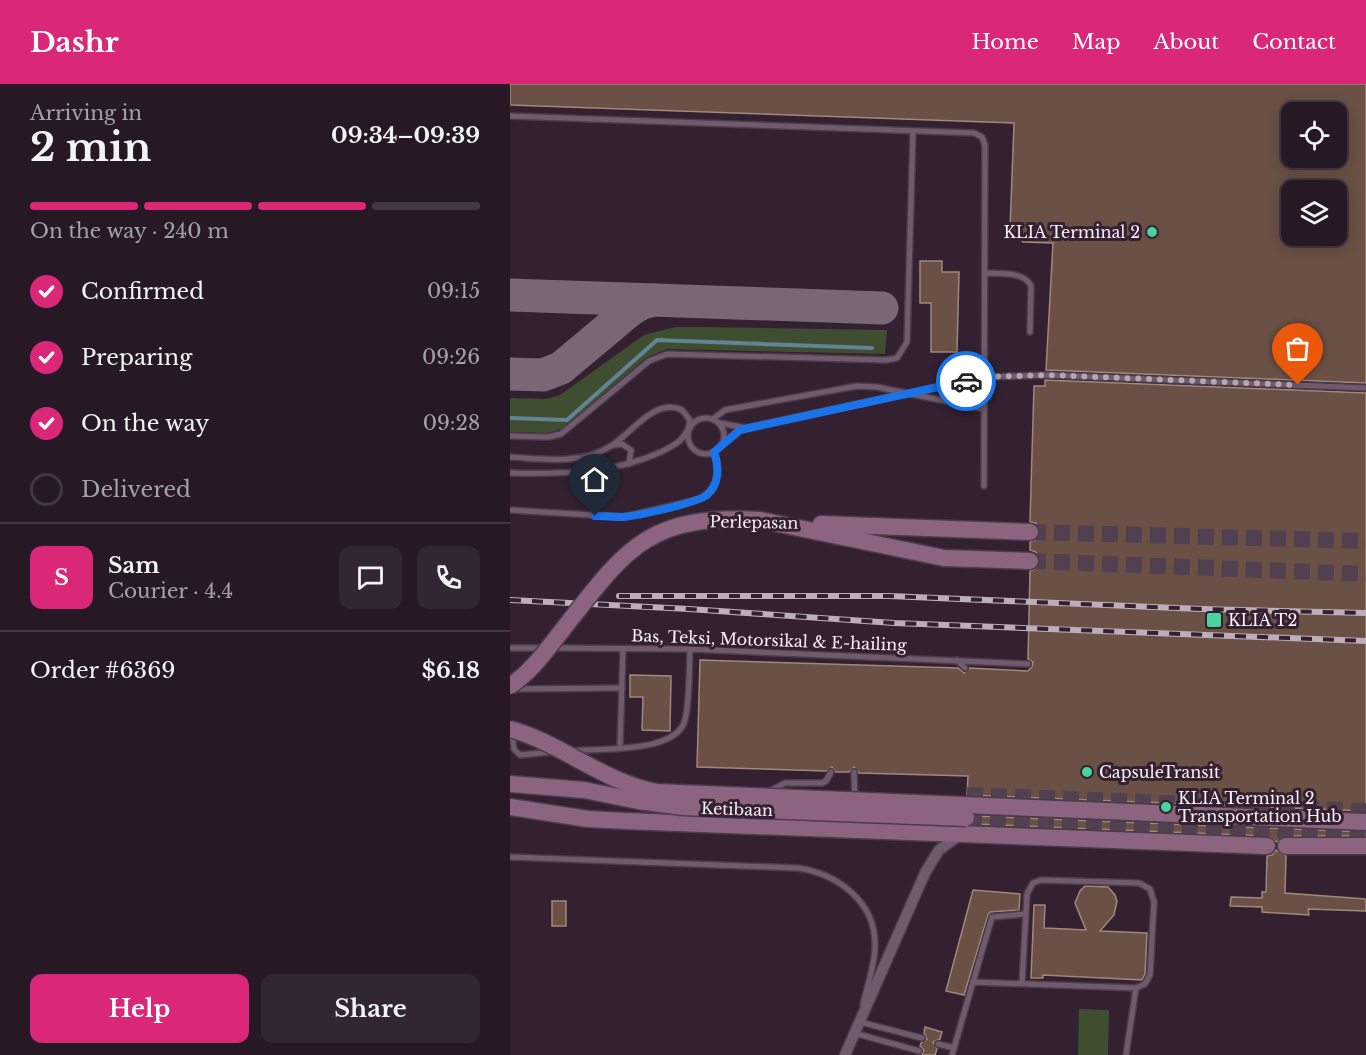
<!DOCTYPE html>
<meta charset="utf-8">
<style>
:root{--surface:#261925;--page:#322632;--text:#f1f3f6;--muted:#a4a0a7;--line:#423842;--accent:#db2777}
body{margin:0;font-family:"Libre Baskerville",serif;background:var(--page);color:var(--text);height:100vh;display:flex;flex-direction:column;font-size:22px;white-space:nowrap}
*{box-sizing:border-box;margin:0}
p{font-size:20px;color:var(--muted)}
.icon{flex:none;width:33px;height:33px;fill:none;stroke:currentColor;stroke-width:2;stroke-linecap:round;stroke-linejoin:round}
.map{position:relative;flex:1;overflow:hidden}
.drawer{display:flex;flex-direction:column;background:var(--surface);width:510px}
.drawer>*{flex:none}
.controls{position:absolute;left:771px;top:18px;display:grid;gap:12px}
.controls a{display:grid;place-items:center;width:66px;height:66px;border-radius:12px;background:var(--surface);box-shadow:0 3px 15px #0003,0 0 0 2px var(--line);font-size:30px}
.pin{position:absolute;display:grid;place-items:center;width:51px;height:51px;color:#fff;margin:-62px -26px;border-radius:50% 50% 50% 0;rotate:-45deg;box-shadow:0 0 6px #0007}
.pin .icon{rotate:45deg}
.courier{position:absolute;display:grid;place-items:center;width:60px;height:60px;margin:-30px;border:4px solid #1a73e8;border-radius:50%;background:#fff;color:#222;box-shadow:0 2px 8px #0007}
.head em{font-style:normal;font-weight:800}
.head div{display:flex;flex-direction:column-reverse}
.head{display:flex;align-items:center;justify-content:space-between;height:102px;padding:0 30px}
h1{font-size:39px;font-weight:800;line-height:45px}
.bar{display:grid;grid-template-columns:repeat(4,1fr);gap:9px 6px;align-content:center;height:72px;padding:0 30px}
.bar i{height:8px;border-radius:4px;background:var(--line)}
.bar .active{background:var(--accent)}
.bar p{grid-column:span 4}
.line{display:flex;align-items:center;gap:15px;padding:0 30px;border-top:2px solid var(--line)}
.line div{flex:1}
.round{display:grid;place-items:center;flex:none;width:63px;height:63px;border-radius:12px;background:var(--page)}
ol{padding:0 30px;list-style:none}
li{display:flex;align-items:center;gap:18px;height:66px}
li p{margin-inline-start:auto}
li .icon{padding:6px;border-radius:50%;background:var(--accent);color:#fff;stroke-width:4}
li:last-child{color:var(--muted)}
li i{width:33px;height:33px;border:3px solid var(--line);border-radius:50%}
.cta{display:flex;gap:12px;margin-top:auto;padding:12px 30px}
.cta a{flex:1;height:69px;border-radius:12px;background:var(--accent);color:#fff;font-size:24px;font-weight:800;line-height:69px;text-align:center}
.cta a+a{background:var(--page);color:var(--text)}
header{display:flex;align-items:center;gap:36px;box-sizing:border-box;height:84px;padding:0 30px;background:var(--accent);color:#fff}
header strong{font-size:28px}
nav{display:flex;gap:33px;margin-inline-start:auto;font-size:21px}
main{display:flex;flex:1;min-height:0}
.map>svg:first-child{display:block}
.green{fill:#3f4e30}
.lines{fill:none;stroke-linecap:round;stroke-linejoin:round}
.stream{stroke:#628595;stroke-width:4}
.taxiway{stroke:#786876;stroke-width:33}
.building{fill:#6a5045;stroke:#a3877b;stroke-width:1.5;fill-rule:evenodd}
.secondary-tunnel{stroke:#51404f;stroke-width:16;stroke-dasharray:16 8;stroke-linecap:butt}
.lane-casing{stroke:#4b3c4a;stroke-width:8}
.street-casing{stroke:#4b3c4a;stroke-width:13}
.secondary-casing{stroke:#4b3c4a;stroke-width:19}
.lane{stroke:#705b6e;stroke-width:5}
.street{stroke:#705b6e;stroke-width:10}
.secondary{stroke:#8c647f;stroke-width:16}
.rail-casing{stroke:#bcaebb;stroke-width:6}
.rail{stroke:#332131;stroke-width:4;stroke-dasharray:11;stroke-linecap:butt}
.secondary-bridge-casing{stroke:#4b3c4a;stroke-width:19;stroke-linecap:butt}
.secondary-bridge{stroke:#8c647f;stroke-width:16}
.done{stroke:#b4a6b2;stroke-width:6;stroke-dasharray:0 10.8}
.route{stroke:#1a73e8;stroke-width:8}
.poi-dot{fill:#49d49c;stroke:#332131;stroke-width:2}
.labels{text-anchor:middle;stroke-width:6;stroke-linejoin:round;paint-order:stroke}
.poi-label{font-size:16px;fill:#f9edf8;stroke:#332131;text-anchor:start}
.street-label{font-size:16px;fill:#f9edf8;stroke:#332131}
</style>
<header>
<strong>Dashr</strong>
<nav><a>Home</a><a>Map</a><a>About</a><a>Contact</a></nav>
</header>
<main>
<section class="drawer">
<div class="head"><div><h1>2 min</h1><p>Arriving in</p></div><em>09:34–09:39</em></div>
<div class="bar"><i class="active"></i><i class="active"></i><i class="active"></i><i></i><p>On the way · 240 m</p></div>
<ol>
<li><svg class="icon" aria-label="check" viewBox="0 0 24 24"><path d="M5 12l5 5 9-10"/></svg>Confirmed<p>09:15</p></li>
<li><svg class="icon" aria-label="check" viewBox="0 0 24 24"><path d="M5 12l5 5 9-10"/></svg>Preparing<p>09:26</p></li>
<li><svg class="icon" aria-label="check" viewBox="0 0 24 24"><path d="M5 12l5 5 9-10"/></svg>On the way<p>09:28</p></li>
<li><i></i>Delivered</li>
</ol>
<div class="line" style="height:108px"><b class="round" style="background:var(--accent);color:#fff">S</b><div><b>Sam</b><p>Courier · 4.4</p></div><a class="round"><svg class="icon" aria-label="chat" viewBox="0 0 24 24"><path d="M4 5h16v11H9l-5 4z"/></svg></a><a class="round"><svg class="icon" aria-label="phone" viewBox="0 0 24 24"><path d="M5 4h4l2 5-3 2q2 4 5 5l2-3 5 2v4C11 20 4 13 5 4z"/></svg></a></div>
<div class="line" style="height:78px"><div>Order #6369</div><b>$6.18</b></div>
<div class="cta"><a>Help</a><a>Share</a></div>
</section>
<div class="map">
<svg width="856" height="971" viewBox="0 0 856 971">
<rect width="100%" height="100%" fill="#332131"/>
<!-- green -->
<g class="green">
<path d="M166,243H191L377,246L375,270L157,265L137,273L54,344L38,349L0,348V314L36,315L50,311L134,251Z"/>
<path d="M569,925L599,926L598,971H568Z"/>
</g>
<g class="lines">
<!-- stream -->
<path class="stream" d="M0,334L57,336L147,256L362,264"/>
<!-- taxiway -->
<g class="taxiway">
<path d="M0,211L372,224"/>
<path d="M0,290L33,291L51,284L119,227L130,220L144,216"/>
</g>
</g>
<!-- building -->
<g class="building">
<path d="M0,0H856V299L536,286L543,159L513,158L500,145L504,39L0,21ZM782,28H826V74H782ZM782,106H826V152H782Z"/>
<path d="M410,177H432V188H449L447,268H421V219H410Z"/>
<path d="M535,296L856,309V727L457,711L458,692L349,689L344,683L339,688H326L322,683L316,687L187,683L190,576L448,584L454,589L460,584L518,587L522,583L523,578L518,575L520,487L529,483L530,477L526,468L520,466V458L529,454L530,448L526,439L520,438L524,302H535Z"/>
<path d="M120,591L161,592L160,647L132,646L133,613H120Z"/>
<path d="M466,732L856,748V752H776L767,758L757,752L465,740Z"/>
<path d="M766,766L776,772L775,809L856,815V827L798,825L799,831L752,828V823L720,822L721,813L752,814V808H756L757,772L762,771Z"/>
<path d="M575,802L598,803L605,811L607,817L604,831L590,847L637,849L635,890L632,896L533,891V894H521L524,821H535L534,844L576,846L565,819L570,807Z"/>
<path d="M463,806L510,810L509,826L480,828L478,831L454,911L436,907Z"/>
<rect x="42" y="817" width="14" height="25"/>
<path d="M415,943L432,948L430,955L423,958L427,965L425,971H412L414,966L410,962L411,959L417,955L414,949Z"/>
</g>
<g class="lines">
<!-- secondary-tunnel -->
<g class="secondary-tunnel">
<path d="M520,448L856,457"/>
<path d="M520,477L856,490"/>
<path d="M457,711L856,727"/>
<path d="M456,734L856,750"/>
</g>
<!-- lane casing -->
<g class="lane-casing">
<g id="lane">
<path d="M0,32L464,49L472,53L475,61L474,402"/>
<path d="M475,189C490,190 514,187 521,202L520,248"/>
<circle cx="196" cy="352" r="18"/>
<path d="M203,335L215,326L347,302L367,303L474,325"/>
<path d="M210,339L236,344L230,346L212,360"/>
<path d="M236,344L474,293L538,291L856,304"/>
<path d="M0,352L38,353L51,350L139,277L157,270L376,276L387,274L397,258L403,47"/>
<path d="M104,361L112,360L121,366L119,380"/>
<path d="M0,373C34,375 71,381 101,362C122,349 145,313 172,326L180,336C179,354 165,361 151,368C102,390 53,390 0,389"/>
<path d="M0,426L114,433L186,416C207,409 211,388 204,368"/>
<path d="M0,564H34"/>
<path d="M44,564L180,565L518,580"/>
<path d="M447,576L455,584"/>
<path d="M5,605L112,604"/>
<path d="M2,650L4,665L10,671L42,668"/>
<path d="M110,663L113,565"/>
<path d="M63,667C91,664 162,669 174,639C180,623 179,584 180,565"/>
<path d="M344,688L345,714"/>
<path d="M258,708L275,699H312L316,697L321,688"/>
<path d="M0,773L288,784C328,790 366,818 365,862C365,881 357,902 353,921"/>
<path d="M463,898L482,833L515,830"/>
<path d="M512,899L517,810L523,799L531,796L629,799L640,805L644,818L640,891L635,900L626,904"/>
<path d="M350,938L412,954"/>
<path d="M344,949L409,967"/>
<path d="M428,960L444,964"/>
<path d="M442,971L463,898L626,904L616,971"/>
</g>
</g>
<!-- street casing -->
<g class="street-casing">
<path id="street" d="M335,971L415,789L429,766L450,751"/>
</g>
<!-- secondary casing -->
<g class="secondary-casing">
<g id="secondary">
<path d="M250,436L434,474L520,477"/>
<path d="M311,440L520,448"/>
<path d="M0,700L74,706"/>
<path d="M0,723L78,735L116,737L757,762"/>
<path d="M776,762H856"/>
</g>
</g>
<!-- lane -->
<use href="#lane" class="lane"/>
<!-- street -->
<use href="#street" class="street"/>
<!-- secondary -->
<use href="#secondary" class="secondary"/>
<!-- rail casing -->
<g class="rail-casing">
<g id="rail">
<path d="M109,512H379L691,525L856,529"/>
<path d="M0,516L179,525L384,539L856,557"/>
</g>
</g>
<!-- rail -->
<use href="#rail" class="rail"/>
<!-- secondary-bridge casing -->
<g class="secondary-bridge-casing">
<g id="secondary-bridge">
<path d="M0,602C21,588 35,568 50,549C116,465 136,430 250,436"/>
<path d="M0,645C53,660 93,698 147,708L856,738"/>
<path d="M74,706L128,717L173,723L456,734"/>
</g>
</g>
<!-- secondary-bridge -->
<use href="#secondary-bridge" class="secondary-bridge"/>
</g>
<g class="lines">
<!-- done -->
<path class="done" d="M456,297L474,293L538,291L788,301"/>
<!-- route -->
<path class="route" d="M85,432C94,432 103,433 112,433C127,432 187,419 197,411C210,400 209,382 204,368L230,346L456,297"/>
</g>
<!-- markers -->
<g class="poi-dot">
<circle cx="642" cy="148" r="6"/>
<rect x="696" y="528" width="16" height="16" rx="3"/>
<circle cx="577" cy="688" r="6"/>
<circle cx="656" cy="723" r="6"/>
</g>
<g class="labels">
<!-- poi labels -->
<g class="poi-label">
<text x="630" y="154" text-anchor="end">KLIA Terminal 2</text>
<text x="718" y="542">KLIA T2</text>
<text x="589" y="694">CapsuleTransit</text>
<text x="668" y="720">KLIA Terminal 2<tspan x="668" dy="18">Transportation Hub</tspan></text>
</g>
<!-- street labels -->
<g class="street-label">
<text transform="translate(244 438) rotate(1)" y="6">Perlepasan</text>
<text transform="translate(259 556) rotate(2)" y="6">Bas, Teksi, Motorsikal &amp; E-hailing</text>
<text transform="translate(227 725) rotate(2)" y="6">Ketibaan</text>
</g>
</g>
</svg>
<div class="controls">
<a><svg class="icon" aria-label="locate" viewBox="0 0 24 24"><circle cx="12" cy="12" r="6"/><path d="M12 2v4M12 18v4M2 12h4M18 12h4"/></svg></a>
<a><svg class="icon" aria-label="layers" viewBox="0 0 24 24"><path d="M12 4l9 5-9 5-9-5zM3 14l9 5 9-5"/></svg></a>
</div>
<div class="pin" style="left:788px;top:301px;background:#ea580c"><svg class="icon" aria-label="bag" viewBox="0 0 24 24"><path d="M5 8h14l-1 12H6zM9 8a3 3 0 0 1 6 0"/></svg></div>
<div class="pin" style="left:85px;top:432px;background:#1f2937"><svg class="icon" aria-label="home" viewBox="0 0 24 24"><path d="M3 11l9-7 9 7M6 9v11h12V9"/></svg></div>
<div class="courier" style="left:456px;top:297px"><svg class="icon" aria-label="car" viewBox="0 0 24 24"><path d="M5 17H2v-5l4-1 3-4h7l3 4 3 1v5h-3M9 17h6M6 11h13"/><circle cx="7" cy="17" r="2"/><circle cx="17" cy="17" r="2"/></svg></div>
</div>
</main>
